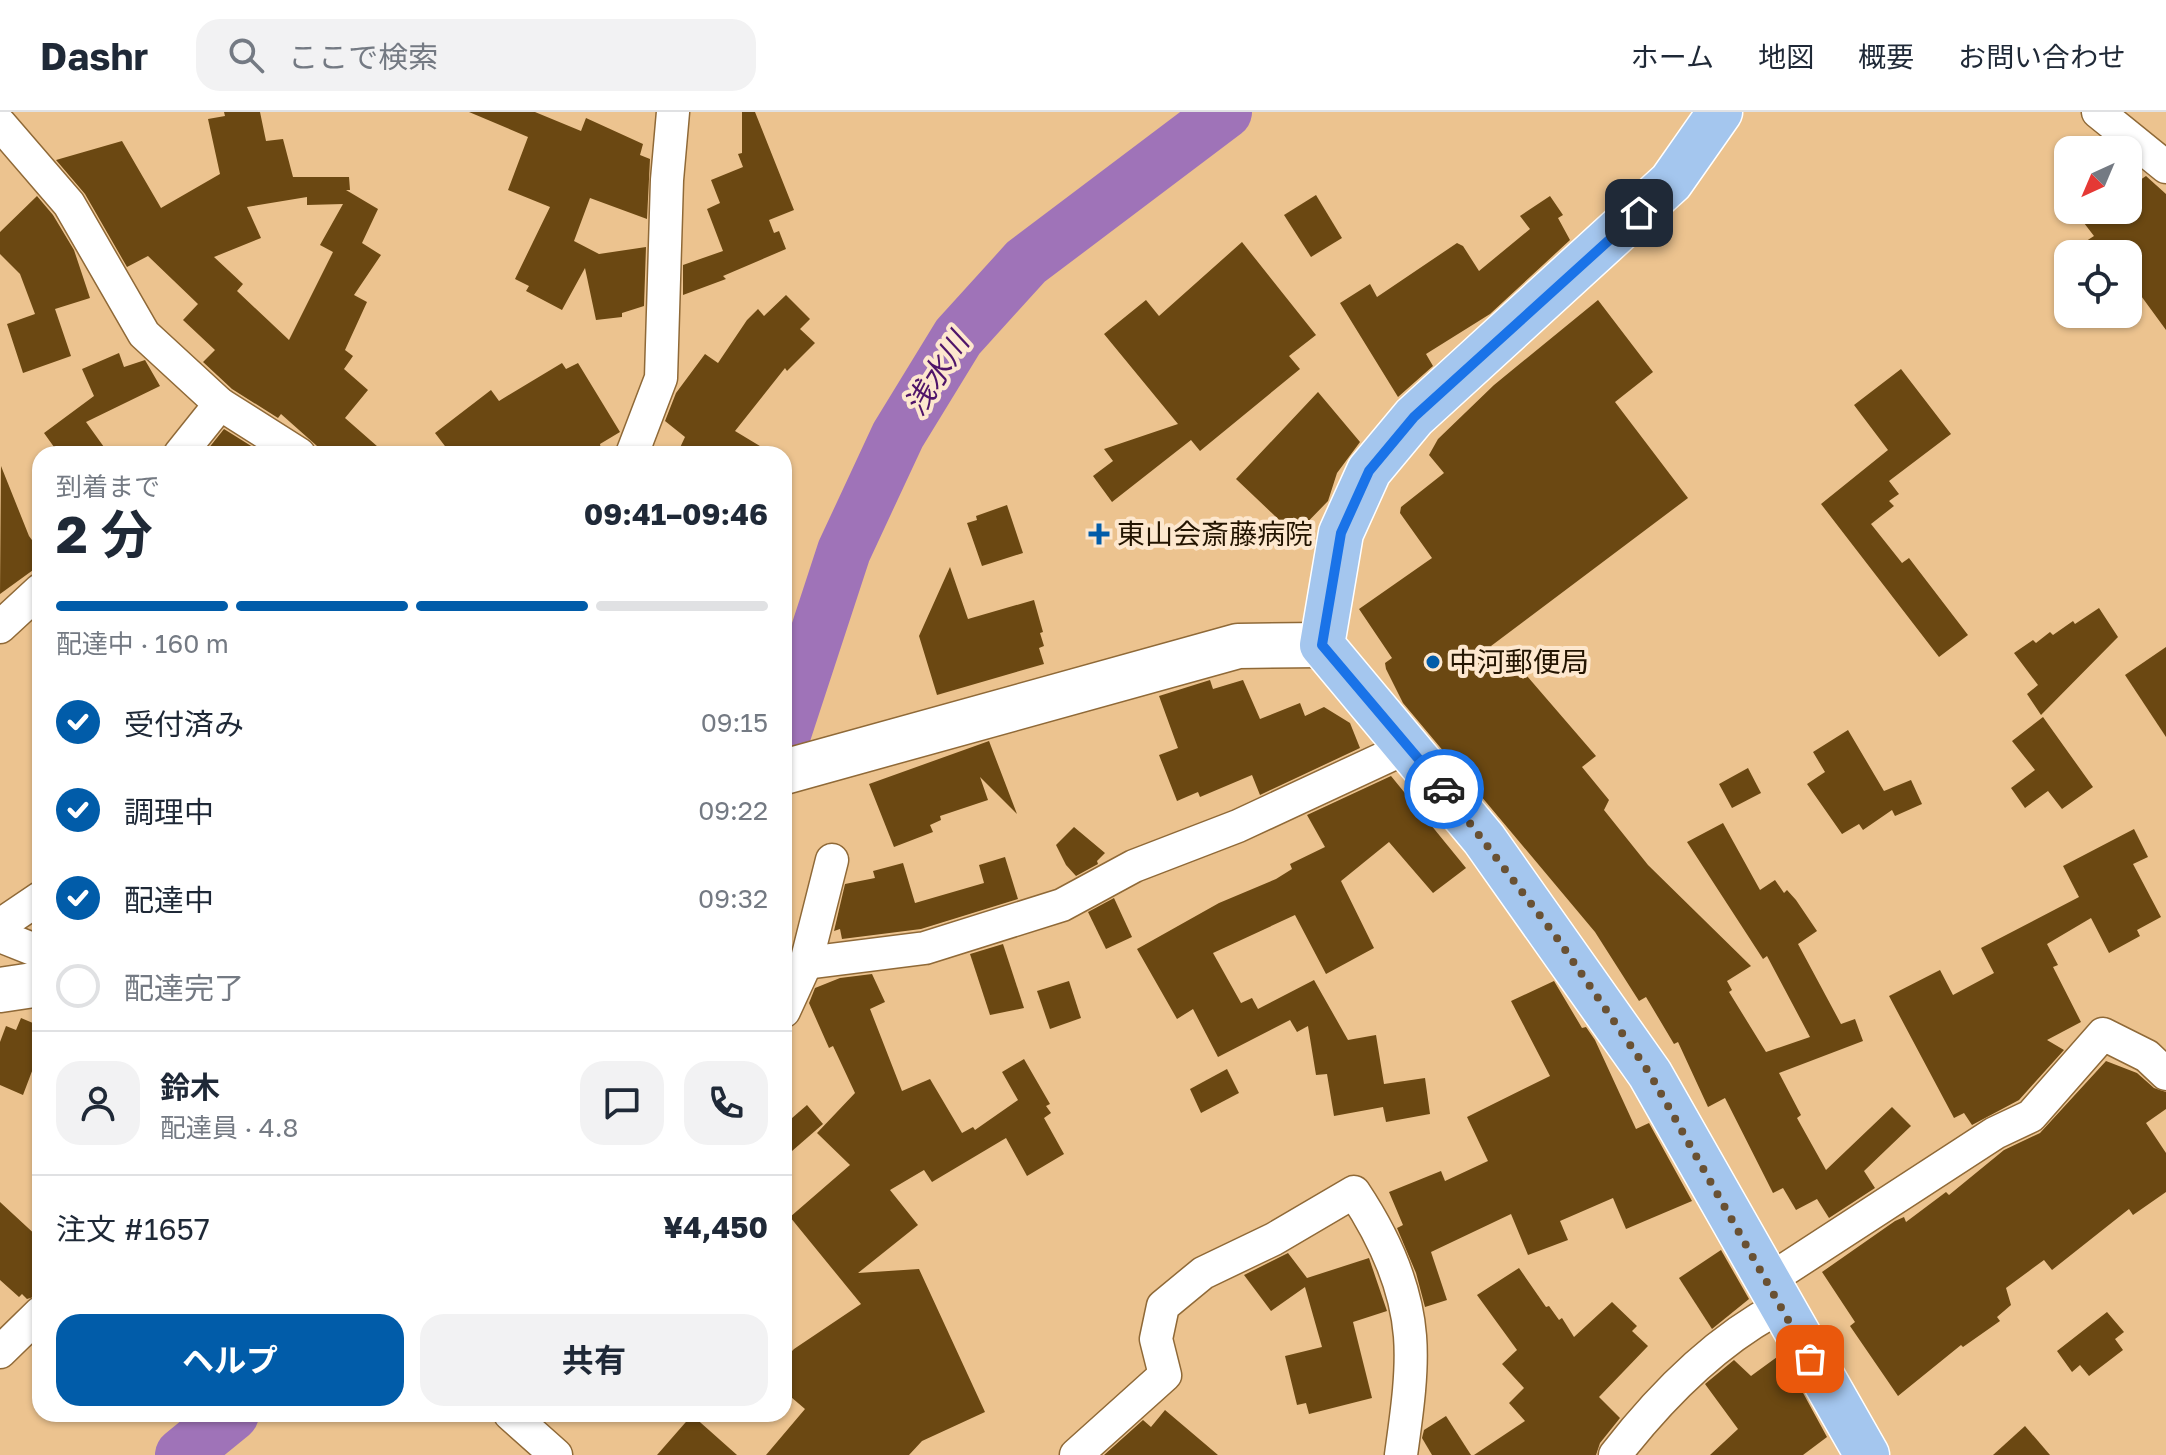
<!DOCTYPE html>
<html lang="ja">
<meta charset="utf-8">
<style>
:root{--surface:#fff;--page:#f2f2f3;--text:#1f2937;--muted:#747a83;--line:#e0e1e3;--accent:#015ca9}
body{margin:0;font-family:"Golos Text","Noto Sans JP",sans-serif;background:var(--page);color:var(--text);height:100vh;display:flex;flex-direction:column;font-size:30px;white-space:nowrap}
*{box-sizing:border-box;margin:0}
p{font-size:26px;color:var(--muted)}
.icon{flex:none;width:44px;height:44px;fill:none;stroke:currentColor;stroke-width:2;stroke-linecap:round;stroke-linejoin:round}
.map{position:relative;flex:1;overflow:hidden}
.drawer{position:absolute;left:32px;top:334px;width:760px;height:976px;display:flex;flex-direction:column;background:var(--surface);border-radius:24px;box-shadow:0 2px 6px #0004}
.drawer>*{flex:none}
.needle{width:52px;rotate:224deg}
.fabs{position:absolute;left:2054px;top:24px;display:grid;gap:16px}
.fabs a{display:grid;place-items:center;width:88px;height:88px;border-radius:16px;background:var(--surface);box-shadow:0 2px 6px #0004;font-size:40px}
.pin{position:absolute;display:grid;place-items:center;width:68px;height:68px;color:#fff;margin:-34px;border-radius:16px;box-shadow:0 4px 12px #0006}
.courier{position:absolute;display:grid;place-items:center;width:80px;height:80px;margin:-40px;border:6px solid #1a73e8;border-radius:50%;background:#fff;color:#222;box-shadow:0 2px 10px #0007}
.headline em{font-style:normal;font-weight:700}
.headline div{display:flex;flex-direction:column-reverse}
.headline{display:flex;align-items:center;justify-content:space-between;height:136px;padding:0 24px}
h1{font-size:52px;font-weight:700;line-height:60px}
.bar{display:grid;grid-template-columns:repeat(4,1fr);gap:12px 8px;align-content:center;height:96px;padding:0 24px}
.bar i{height:10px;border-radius:6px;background:var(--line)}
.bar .current{background:var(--accent)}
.bar p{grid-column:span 4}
.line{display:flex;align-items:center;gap:20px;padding:0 24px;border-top:2px solid var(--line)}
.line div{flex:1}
.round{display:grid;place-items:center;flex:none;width:84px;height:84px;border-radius:24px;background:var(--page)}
ol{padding:0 24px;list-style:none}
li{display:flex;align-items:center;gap:24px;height:88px}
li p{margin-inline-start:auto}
li .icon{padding:8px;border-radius:50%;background:var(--accent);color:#fff;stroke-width:4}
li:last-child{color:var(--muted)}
li i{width:44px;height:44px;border:4px solid var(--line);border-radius:50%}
.cta{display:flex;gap:16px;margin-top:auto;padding:16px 24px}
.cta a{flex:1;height:92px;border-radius:24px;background:var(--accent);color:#fff;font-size:32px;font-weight:700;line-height:92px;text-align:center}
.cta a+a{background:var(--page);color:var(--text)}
header{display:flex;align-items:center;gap:48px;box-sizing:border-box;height:112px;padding:0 40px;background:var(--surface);border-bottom:2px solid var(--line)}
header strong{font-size:38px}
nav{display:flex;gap:44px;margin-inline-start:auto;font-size:28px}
.search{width:560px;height:72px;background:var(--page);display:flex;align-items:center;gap:20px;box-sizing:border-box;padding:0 28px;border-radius:24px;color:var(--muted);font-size:30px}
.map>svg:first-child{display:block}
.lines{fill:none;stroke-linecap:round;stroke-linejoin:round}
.river{stroke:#9f73b8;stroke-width:54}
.building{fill:#6b4812;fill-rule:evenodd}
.street-casing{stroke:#8f6937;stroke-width:35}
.secondary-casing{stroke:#8f6937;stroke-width:47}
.highway-casing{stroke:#fff;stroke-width:47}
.street{stroke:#fff;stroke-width:32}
.secondary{stroke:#fff;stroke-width:44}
.highway{stroke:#a4c6ee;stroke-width:44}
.done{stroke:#695133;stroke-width:8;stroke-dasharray:0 14.4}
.route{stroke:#1a73e8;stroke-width:10}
.poi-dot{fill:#015ca9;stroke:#fde7ce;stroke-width:3}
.labels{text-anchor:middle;stroke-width:8;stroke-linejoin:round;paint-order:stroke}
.poi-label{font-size:28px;fill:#231401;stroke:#fde7ce;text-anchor:start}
.water-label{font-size:30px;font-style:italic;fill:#4f1469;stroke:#fde7ce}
</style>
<header>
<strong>Dashr</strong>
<div class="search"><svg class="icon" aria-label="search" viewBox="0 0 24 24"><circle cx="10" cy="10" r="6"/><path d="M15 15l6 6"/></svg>ここで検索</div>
<nav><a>ホーム</a><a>地図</a><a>概要</a><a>お問い合わせ</a></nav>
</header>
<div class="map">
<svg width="2166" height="1343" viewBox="0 0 2166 1343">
<rect width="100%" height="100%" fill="#ecc38f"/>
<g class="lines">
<!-- river -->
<g class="river">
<path d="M784,622L844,439L898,323L958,225L1026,150L1225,0"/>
<path d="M182,1343L232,1302"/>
</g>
</g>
<!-- building -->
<g class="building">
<path d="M224,0H260L266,29L283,27L293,65H349L350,78H346L378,97L362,131L381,143L354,183L367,190L345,238L353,244L344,257L368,278L345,306L386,342H326L281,302L278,306L232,277L203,250L215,238L183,208L198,192L148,144L127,155L85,82L56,48L122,29L161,96L220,62L208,7L225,4ZM307,85V93L343,92L320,133L333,140L289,228L237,179L243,172L214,145L261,126L247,95Z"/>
<path d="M469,0H535L581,19L586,6L643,32L640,43L650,47L647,107L590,86L574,129L599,142L646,135L644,194L622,201V205L596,208L585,156L562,198L526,179L529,174L515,167L550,95L508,78L528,25Z"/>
<path d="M742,0H755L794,98L769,108L774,121L779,119L786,137L723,164L726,167L683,183V153L723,139L707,97L720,91L711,68L743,55L738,42L742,41Z"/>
<path d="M2146,64L2166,82V218L2128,166V142H2066L2094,124L2084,111L2101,98H2128V76Z"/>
<path d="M1316,83L1342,126L1311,145L1284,103Z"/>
<path d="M37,84L53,103L74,138L90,186L55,197L71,244L23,261L7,212L35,202L20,162L0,142V120Z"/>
<path d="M1550,84L1563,103L1558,106L1570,128L1490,202L1426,242L1433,254L1398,285L1340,191L1370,172L1377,185L1457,131L1463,134L1479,159L1530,117L1520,104Z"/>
<path d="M1242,130L1316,223L1289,244L1300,257L1200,339L1191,328L1112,390L1093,364L1113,349L1104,337L1178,312L1104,222L1146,188L1159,204Z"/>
<path d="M786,183L810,207L800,217L815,231L787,259L785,256L735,319L773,342H677L685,325L665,309L676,281L705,242L718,251L747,208L758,197L764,204Z"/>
<path d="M1598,188L1653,260L1615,290L1688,386L1491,534L1523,567L1527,564L1596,644L1582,655L1609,688L1604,698L1648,753L1751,854L1727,869L1732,878L1729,880L1766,940L1810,925L1767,844L1763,847L1687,730L1723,711L1760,778L1775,768L1784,781L1787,778L1796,788L1817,819L1798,832L1841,912L1855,907L1863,929L1779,961L1801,1003L1797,1006L1826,1058L1892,995L1911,1014L1864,1059L1875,1076L1829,1106L1817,1087L1796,1098L1783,1076L1773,1081L1725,986L1708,995L1678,930L1674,932L1646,885L1639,889L1595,820L1403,591L1386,557L1385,551L1392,546L1359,497L1432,446L1400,401L1401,395L1444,361L1429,343L1438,327L1494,273Z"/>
<path d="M119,241L124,255L145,248L160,274L86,310L109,342H59L44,321L94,284L82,257Z"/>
<path d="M562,251L566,257L578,251L620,320L600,332L602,342H451L435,321L491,278L499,289Z"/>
<path d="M1901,257L1951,322L1889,369L1899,382L1889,389L1894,394L1871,412L1902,451L1909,446L1968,523L1939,545L1821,392L1888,338L1854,293Z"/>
<path d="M1318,280L1360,330L1337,361L1328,389L1295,423L1236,367Z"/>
<path d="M224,317L256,337L253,342H204Z"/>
<path d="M1,354L29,424L40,439V453L0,482Z"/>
<path d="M1007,393L1023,441L982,454L967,411L977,408L976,404Z"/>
<path d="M950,455L968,507L1034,488L1043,520L1040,521L1044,534L1039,536L1044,552L937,583L919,524Z"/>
<path d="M2099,496L2118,525L2041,603L2027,582L2038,573L2014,541L2033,528L2036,531L2050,520L2053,523L2073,509L2075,512Z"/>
<path d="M2166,535V625L2125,563Z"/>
<path d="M1210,568L1213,577L1243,568L1260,607L1300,591L1305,604L1324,595L1350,611L1360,636L1260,683L1252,663L1200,685L1198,680L1177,689L1159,643L1178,636L1159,584Z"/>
<path d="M2043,605L2093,675L2062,697L2048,679L2025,696L2011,676L2035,658L2012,629Z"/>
<path d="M1848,618L1884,679L1911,668L1922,692L1895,704L1892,698L1863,718L1859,712L1842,722L1807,672L1825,660L1813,640Z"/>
<path d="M989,629L1017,702L980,665L988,688L940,704L941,708L930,713L933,720L894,735L869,672Z"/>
<path d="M1748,656L1761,681L1732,696L1719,672Z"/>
<path d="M1391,664L1466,756L1433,781L1389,730L1341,769L1374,836L1326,862L1295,803L1213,841L1241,891L1252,886L1258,897L1314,868L1348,928L1376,923L1384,972L1425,966L1430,1002L1386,1010L1383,995L1334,1004L1327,962L1316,963L1308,914L1297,920L1290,908L1218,945L1193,897L1177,907L1137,837L1219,791L1276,767L1292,757L1290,752L1325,735L1307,703Z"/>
<path d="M1074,715L1105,741L1097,749L1098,752L1076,764L1066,753L1056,733Z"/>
<path d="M2134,717L2148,745L2133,752L2161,805L2137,818L2140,824L2109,841L2091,806L2047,832L2058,853L2053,855L2081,910L2047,928L2064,938L2019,988L1972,1013L1964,1001L1954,1006L1889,884L1940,858L1953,883L1994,861L1981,836L2079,785L2063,754Z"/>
<path d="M1005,745L1018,787L921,817L842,827L840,817L834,819L845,772L875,766L873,759L903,751L915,791L984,771L979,753Z"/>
<path d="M1114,786L1132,825L1106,837L1088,800Z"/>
<path d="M1003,832L1024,896L990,903L970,842Z"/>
<path d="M872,862L885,890L870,897L902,979L930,967L962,1021L973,1015L975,1018L1018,988L1002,960L1024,947L1050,992L1046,994L1051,1001L1044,1006L1064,1042L1027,1064L1006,1026L932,1070L924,1058L890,1078L918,1113L858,1161L919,1157L985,1300L922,1329L909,1343H766L805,1297L784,1279V1247L794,1237L861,1192L790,1105L850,1053L817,1021L855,981L833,934L829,936L809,891L815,876L840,866Z"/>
<path d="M1069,869L1081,906L1050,917L1037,879Z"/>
<path d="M1554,869L1582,916L1586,915L1595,928L1636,1017L1649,1011L1692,1089L1626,1117L1613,1086L1560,1109L1568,1128L1528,1143L1511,1102L1431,1140L1447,1188L1425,1195L1416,1161L1397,1116L1403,1113L1389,1080L1441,1059L1445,1069L1488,1049L1467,1005L1550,964L1511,889Z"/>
<path d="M21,906L40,914V938L23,983L0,973V930L6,914L16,918Z"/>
<path d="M2106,949L2137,961L2154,976L2166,980V997L2146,1011L2166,1041V1080L2133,1103L2129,1097L2052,1158L2044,1148L2006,1176L2011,1193L1997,1205L2000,1209L1963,1235L1961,1233L1898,1284L1850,1214L1855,1210L1822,1160L1895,1109L1904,1105L1906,1110L1946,1080L1949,1083L2004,1038L2040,1021Z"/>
<path d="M1227,957L1239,981L1201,1001L1190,977Z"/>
<path d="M807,993L823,1012L784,1046V1013Z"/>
<path d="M0,1090L40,1127V1183L27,1187L22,1182L19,1185L0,1168Z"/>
<path d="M1721,1138L1749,1187L1712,1217L1679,1166Z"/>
<path d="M1288,1141L1307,1166L1369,1146L1387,1199L1353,1210L1372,1286L1309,1302L1306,1291L1297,1293L1285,1244L1322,1235L1305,1175L1271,1199L1244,1163Z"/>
<path d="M1519,1156L1546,1195L1549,1194L1559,1208L1562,1206L1574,1225L1612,1190L1637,1214L1632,1219L1648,1234L1599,1285L1620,1306L1600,1331L1596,1343H1474L1525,1309L1509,1291L1524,1276L1502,1252L1517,1238L1477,1183Z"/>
<path d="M2107,1200L2124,1220L2115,1227L2123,1238L2089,1264L2080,1253L2072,1260L2057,1239Z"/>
<path d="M1777,1245L1802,1279L1827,1325L1803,1343H1710L1738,1317L1705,1272L1734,1248L1751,1264Z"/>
<path d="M1165,1298L1218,1343H1104L1143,1308L1151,1315Z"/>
<path d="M692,1303L737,1343H657Z"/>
<path d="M1446,1304L1471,1343H1432L1422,1326L1424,1318Z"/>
<path d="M2025,1314L2050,1343H1993Z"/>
</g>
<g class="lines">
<!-- street casing -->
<g class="street-casing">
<g id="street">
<path d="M2098,0L2166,55"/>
<path d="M0,12L69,92L144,222L220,292L299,342"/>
<path d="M180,342L220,292"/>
<path d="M632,342L661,266L667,68L673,0"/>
<path d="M0,515L40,478"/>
<path d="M0,813L40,786"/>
<path d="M0,824L40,840"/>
<path d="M806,851L925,836L1062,793L1134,754L1238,714L1410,634"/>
<path d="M784,899L806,851L832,748"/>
<path d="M1766,1170L1995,1021L2031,1004L2103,922L2147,944L2166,962"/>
<path d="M0,1240L40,1201"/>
<path d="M510,1302L556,1343"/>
<path d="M1076,1343L1165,1263L1156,1227L1163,1194L1203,1161L1274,1127L1354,1080C1382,1122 1406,1173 1410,1224C1413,1262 1406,1306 1401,1343"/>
<path d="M1615,1343C1660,1285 1715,1229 1780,1195"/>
</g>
</g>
<!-- secondary casing -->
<g class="secondary-casing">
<g id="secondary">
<path d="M784,660L1238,534L1322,533"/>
<path d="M0,878L40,872"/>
</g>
</g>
<!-- highway casing -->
<g class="highway-casing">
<path id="highway" d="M1720,0L1671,70L1414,305L1369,359L1341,421L1322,533L1484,727L1650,962L1867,1343"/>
</g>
<!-- street -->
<use href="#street" class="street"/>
<!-- secondary -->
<use href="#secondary" class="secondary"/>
<!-- highway -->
<use href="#highway" class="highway"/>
</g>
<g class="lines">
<!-- done -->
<path class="done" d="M1444,677L1557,826L1650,962L1810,1247"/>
<!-- route -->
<path class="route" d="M1444,677L1322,533L1341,421L1369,359L1414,305L1639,101"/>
</g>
<!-- markers -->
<g class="poi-dot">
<path d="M1095 410h8v8h8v8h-8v8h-8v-8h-8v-8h8z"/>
<circle cx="1433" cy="550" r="8"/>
</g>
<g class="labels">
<!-- poi labels -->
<g class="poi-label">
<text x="1117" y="432">東山会斎藤病院</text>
<text x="1449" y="560">中河郵便局</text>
</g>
<!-- water labels -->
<g class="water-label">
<text transform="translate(937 262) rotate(-57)" y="10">浅水川</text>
</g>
</g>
</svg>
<div class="fabs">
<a><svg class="needle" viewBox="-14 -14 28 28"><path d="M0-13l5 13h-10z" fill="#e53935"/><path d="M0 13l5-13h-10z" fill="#747a83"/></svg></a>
<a><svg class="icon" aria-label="locate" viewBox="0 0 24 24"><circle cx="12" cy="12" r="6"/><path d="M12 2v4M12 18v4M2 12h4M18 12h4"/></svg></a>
</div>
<div class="pin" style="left:1810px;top:1247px;background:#ea580c"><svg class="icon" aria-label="bag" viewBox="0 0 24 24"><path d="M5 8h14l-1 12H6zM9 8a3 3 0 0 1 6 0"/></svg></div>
<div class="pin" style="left:1639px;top:101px;background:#1f2937"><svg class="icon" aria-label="home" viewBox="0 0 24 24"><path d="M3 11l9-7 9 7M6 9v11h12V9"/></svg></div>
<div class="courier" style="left:1444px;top:677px"><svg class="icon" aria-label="car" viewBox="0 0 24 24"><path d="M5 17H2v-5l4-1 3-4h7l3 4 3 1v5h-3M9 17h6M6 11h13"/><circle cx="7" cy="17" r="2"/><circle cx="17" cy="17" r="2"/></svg></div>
<section class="drawer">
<div class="headline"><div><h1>2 分</h1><p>到着まで</p></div><em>09:41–09:46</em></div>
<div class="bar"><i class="current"></i><i class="current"></i><i class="current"></i><i></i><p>配達中 · 160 m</p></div>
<ol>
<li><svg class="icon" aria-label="check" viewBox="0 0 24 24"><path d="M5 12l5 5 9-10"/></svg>受付済み<p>09:15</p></li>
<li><svg class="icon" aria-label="check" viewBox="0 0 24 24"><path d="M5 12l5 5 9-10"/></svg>調理中<p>09:22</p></li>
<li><svg class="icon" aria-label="check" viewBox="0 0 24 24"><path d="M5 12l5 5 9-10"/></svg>配達中<p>09:32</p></li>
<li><i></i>配達完了</li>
</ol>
<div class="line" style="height:144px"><a class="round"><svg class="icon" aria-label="person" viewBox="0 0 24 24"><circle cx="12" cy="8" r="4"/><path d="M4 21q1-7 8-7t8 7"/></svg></a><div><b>鈴木</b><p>配達員 · 4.8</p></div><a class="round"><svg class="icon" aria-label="chat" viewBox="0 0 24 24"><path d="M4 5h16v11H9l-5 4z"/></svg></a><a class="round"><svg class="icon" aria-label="phone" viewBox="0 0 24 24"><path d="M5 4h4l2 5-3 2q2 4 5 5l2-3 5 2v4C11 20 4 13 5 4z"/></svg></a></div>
<div class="line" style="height:104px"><div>注文 #1657</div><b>¥4,450</b></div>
<div class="cta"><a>ヘルプ</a><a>共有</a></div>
</section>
</div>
